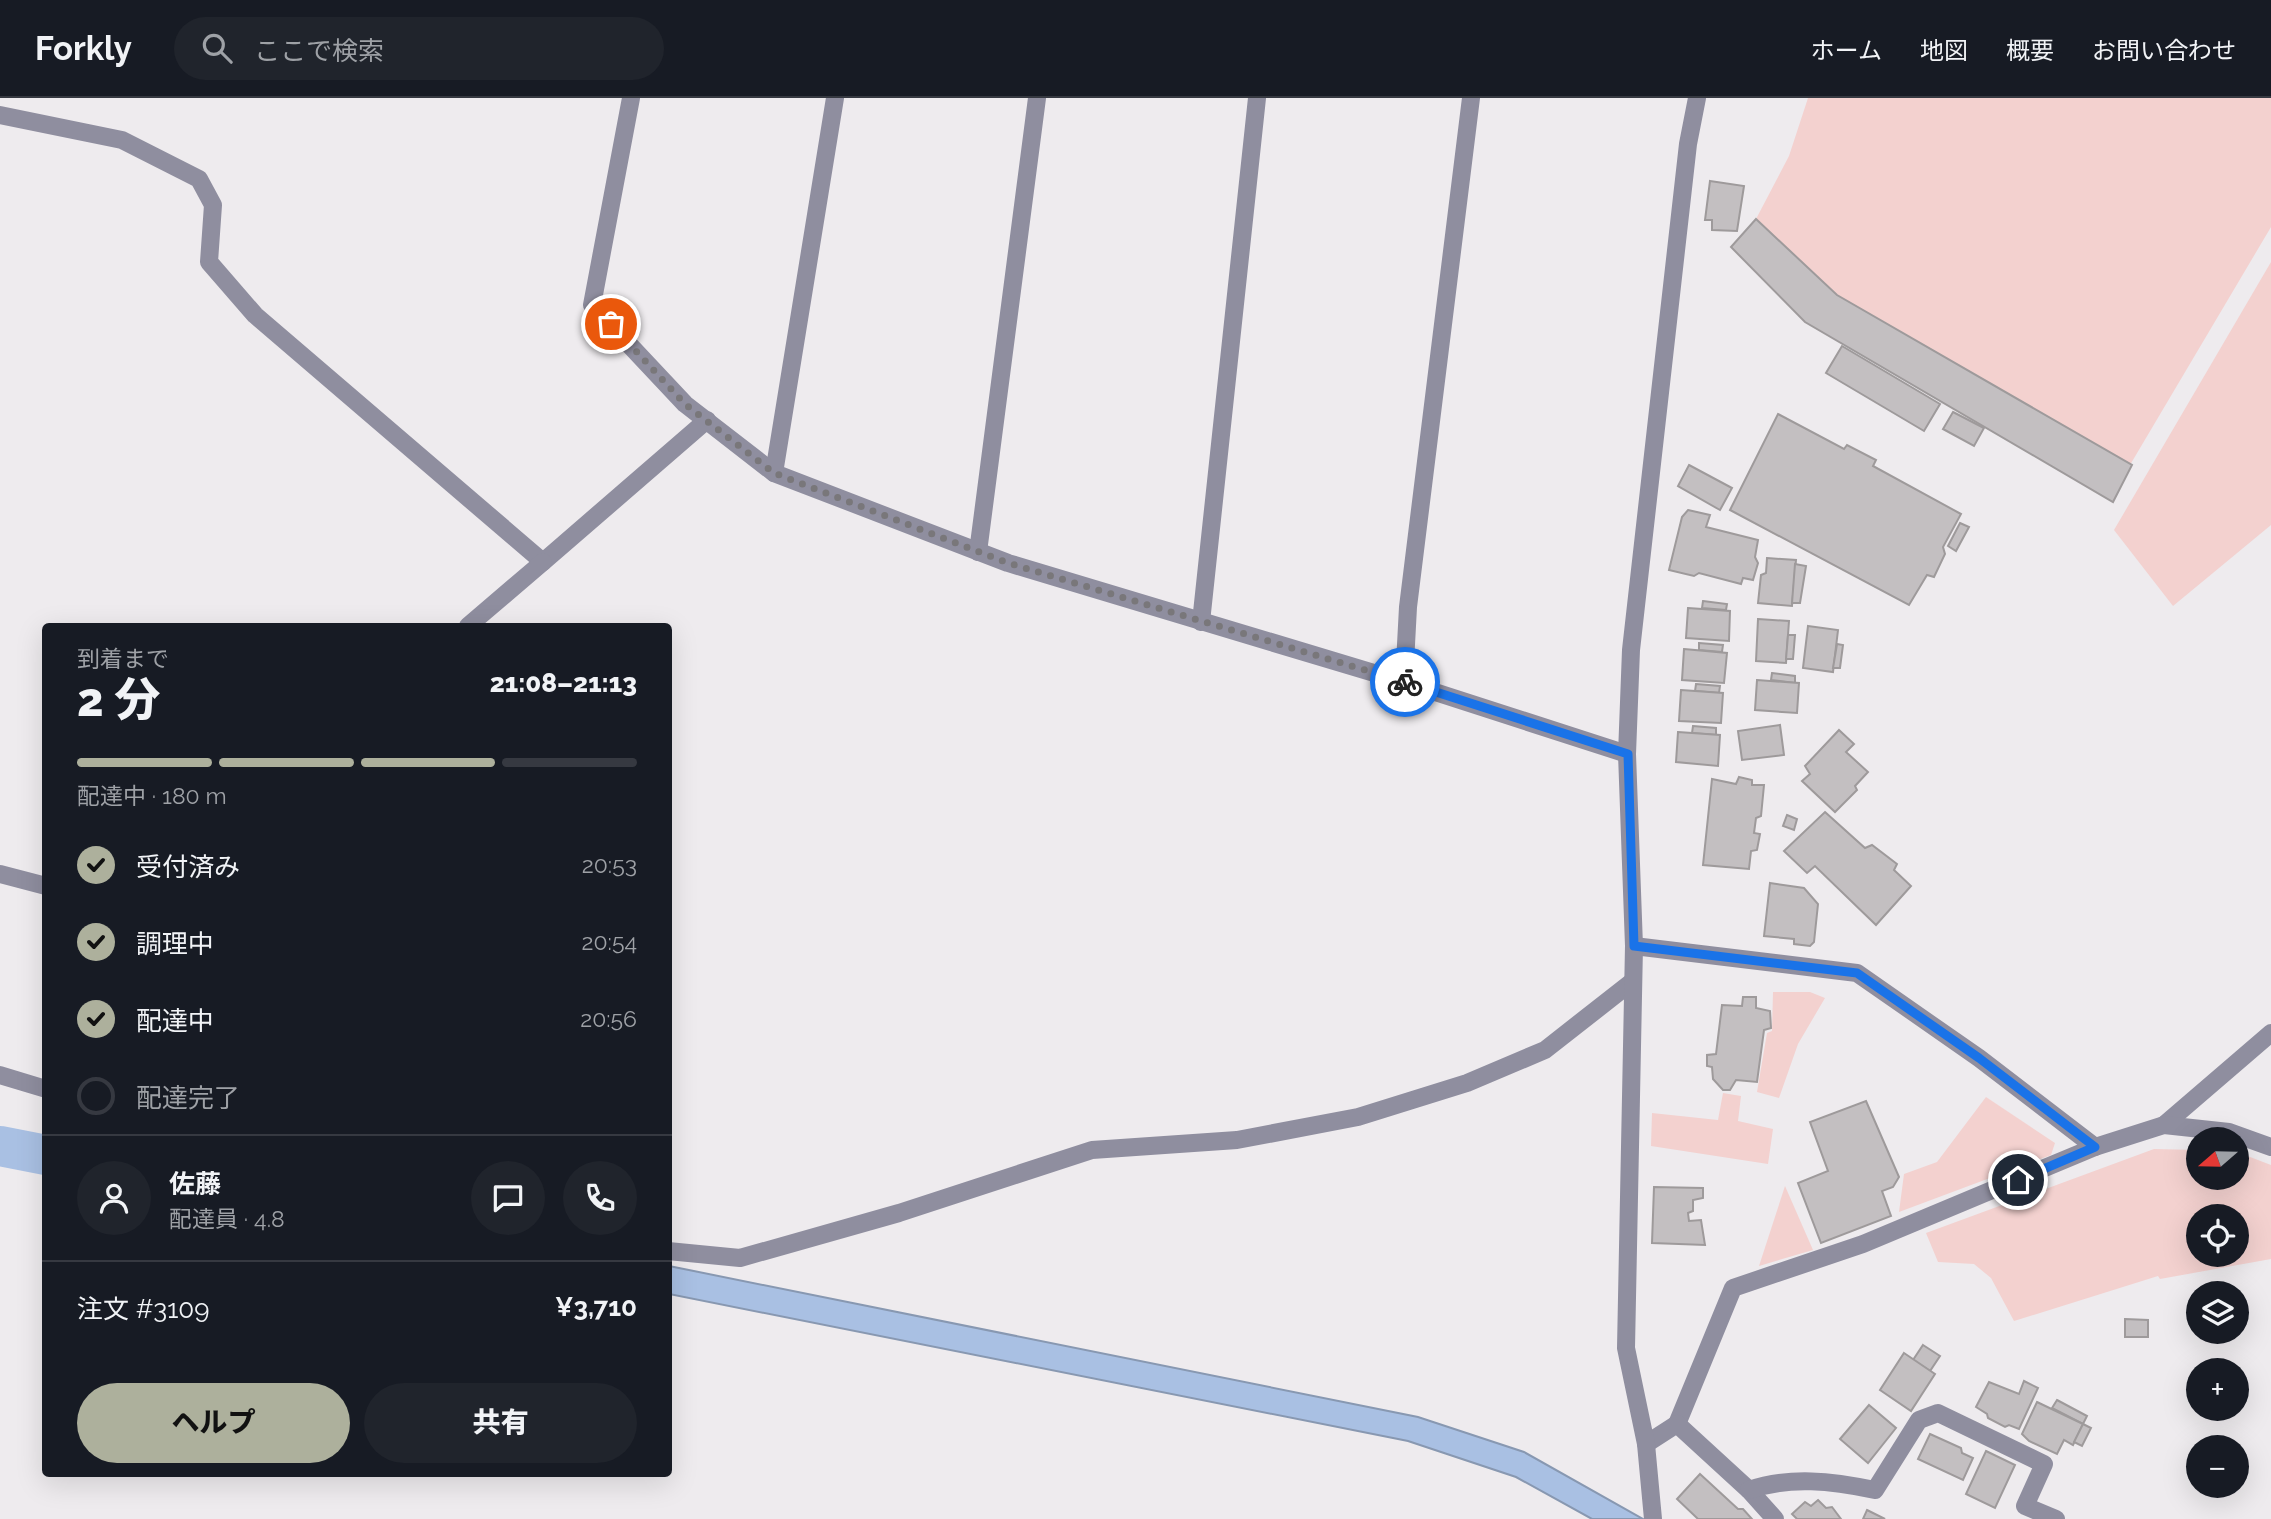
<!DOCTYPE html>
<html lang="ja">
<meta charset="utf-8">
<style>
:root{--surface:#171b24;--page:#20242c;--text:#f1f3f6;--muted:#9ea1a6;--line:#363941;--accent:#adb09c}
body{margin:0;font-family:Raleway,"Noto Sans JP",sans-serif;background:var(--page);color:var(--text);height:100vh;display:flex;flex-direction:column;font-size:26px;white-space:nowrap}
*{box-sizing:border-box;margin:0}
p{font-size:23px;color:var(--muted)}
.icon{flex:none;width:38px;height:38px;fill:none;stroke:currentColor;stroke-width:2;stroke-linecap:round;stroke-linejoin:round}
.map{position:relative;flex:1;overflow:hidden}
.side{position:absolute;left:42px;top:525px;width:630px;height:854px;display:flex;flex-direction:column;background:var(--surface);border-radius:7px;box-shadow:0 7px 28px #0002}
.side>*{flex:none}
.needle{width:46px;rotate:250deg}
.controls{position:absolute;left:2186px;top:1029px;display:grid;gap:14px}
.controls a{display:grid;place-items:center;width:63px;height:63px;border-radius:50%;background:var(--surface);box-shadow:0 7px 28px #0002;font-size:35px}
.pin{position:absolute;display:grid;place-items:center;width:60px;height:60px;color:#fff;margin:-30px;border:4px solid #fff;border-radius:50%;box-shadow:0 2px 7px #0007}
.courier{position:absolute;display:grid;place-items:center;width:70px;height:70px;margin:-35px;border:5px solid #1a73e8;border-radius:50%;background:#fff;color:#222;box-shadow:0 2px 9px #0007}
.head em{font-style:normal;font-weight:800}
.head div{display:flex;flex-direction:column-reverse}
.head{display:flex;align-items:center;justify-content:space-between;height:119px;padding:0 35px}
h1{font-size:46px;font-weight:800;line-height:52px}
.bar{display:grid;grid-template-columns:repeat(4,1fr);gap:10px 7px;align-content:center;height:84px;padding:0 35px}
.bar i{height:9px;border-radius:5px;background:var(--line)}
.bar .on{background:var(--accent)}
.bar p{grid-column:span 4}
.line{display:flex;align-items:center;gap:18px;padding:0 35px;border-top:2px solid var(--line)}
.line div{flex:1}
.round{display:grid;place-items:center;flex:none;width:74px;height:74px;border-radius:37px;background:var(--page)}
ol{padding:0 35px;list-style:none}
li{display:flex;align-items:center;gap:21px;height:77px}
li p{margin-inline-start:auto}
li .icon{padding:7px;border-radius:50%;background:var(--accent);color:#111;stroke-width:4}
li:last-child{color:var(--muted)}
li i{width:38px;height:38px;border:4px solid var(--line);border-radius:50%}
.action{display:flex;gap:14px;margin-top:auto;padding:14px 35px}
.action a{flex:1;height:80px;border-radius:42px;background:var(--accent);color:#111;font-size:28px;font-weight:800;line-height:80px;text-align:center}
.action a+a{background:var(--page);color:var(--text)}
header{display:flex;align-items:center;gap:42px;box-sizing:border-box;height:98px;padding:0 35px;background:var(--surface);border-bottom:2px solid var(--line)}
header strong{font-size:33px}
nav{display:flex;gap:38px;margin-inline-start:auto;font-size:24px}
.search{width:490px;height:63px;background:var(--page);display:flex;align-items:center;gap:18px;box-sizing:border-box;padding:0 24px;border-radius:38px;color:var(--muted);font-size:26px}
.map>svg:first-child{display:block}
.green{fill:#f3d1cf;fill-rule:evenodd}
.water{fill:#a9c0e3;stroke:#8898b1;stroke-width:2}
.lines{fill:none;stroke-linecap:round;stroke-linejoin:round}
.canal{stroke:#a9c0e3;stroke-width:40}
.building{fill:#c3bfc1;stroke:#9e9a9b;stroke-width:2}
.minor{stroke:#8f8e9f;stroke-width:18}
.done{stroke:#79777a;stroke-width:7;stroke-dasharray:0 12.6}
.route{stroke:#1a73e8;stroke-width:9}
</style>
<header>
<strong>Forkly</strong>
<div class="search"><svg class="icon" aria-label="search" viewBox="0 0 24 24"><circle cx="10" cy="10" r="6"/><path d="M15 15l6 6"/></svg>ここで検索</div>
<nav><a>ホーム</a><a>地図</a><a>概要</a><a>お問い合わせ</a></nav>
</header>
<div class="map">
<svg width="2271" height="1421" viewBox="0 0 2271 1421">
<rect width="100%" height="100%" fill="#eeebee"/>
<!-- green -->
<g class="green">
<path d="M1808,0H2271V129L2130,367L1837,197L1756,121L1789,58Z"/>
<path d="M2271,164V427L2173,508L2114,432Z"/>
<path d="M1773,894H1810L1825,900L1798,946L1779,1000L1757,994L1767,935L1772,933Z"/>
<path d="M1723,995L1741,998L1738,1023L1773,1031L1768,1066L1651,1048L1652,1015L1718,1022Z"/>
<path d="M1986,999L2055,1045L2051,1057L1899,1114L1904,1076L1937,1064Z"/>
<path d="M2154,1051L2198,1052V1080H2236L2237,1054L2271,1067V1161L2160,1181L2158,1178L2014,1223L1991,1180L1974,1166L1938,1164L1926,1135ZM2236,1118V1157H2198V1118Z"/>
<path d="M1785,1088L1813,1152L1759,1168Z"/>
</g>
<!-- water -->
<path class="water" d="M669,1168L1418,1319L1524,1354L1643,1421H1592L1516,1379L1408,1343L669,1196Z"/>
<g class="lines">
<!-- canal -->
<path class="canal" d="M0,1048L46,1057"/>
</g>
<!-- building -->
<g class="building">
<path d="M1710,83L1744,88L1737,133L1712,132V122H1705Z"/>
<path d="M1756,121L1837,197L2132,367L2113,404L1805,224L1731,149Z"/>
<path d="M1842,248L1940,306L1924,333L1826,275Z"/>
<path d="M1953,314L1984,330L1974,348L1943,331Z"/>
<path d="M1778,316L1844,351L1847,347L1876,362L1873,368L1961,416L1943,449L1945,456L1934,479L1927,477L1909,507L1730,412Z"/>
<path d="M1689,367L1732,390L1720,412L1678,388Z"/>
<path d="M1688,412L1710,417L1706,429L1758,442L1755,459L1758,465L1753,482L1743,480L1741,486L1699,475L1694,478L1669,472L1682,419Z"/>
<path d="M1960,425L1969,429L1956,453L1948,448Z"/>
<path d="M1767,460L1796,462L1792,508L1758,505L1761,477L1766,475Z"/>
<path d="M1795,466L1806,468L1800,505H1792Z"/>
<path d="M1703,503L1727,506L1726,512L1702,510Z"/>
<path d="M1688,510L1730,513L1729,543L1686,540Z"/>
<path d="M1758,521L1789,523L1786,565L1756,563Z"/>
<path d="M1808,528L1838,532L1833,574L1803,570Z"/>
<path d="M1788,537H1795L1793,561H1786Z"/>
<path d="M1699,545L1723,547L1722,554L1699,552Z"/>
<path d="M1837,546L1843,547L1840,570H1833Z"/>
<path d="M1684,551L1727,555L1724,585L1682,582Z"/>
<path d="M1772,575L1795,578V585L1771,582Z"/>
<path d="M1757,582L1799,585L1797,615L1755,612Z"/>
<path d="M1696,586L1720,588L1719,595L1695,593Z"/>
<path d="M1681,592L1723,595L1721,625L1679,623Z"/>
<path d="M1780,627L1784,657L1742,662L1738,633Z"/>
<path d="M1693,628L1716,630V637L1692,635Z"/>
<path d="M1839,632L1854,646L1846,654L1868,674L1855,688L1857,692L1835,714L1802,683L1810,676L1805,668Z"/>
<path d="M1678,634L1720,637L1718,668L1676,664Z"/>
<path d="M1739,679L1752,682V687H1764L1761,718L1756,720L1754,735L1760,736L1757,752L1751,753L1749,771L1703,767L1712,681L1736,686Z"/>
<path d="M1825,714L1865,750L1872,747L1897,766L1894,772L1911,788L1876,827L1815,768L1807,775L1784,753Z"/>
<path d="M1787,717L1797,721L1794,732L1783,728Z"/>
<path d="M1770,785L1804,790L1818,806L1814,844L1810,848L1794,846V841L1764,838Z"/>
<path d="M1743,899H1756V910L1770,913L1771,930L1764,932L1757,984L1736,982L1730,992H1723L1713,981L1712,969L1707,968V957L1716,956L1722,907L1742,908Z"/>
<path d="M1866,1003L1899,1079L1893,1089L1882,1093L1891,1118L1821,1145L1798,1085L1828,1073L1810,1024Z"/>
<path d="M1654,1089L1703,1090V1100L1693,1102V1113L1688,1115L1689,1123L1701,1122L1705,1147L1652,1145Z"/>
<path d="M2125,1221L2148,1222V1239H2125Z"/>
<path d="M1923,1247L1940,1258L1930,1273L1913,1262Z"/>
<path d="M1904,1255L1935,1276L1911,1313L1880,1292Z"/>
<path d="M2024,1283L2038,1290L2019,1331L2009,1327L2005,1329L1988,1320L1987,1316L1976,1309L1989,1284L2019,1296Z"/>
<path d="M2057,1302L2087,1318L2083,1326L2052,1310Z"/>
<path d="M2037,1304L2083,1326L2073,1347L2064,1342L2057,1356L2029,1343L2022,1336Z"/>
<path d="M1869,1307L1896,1330L1868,1365L1840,1341Z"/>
<path d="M2083,1326L2091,1330L2082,1348L2074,1344Z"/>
<path d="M1930,1336L1961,1350L1962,1355L1973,1360L1963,1382L1918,1361Z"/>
<path d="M1986,1353L2015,1367L1995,1410L1966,1396Z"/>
<path d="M1700,1376L1738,1411H1743L1752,1421H1698L1677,1401Z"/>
<path d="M1818,1402L1826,1410L1832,1409L1841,1421H1797L1792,1416L1805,1404L1811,1408Z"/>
<path d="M1867,1412L1885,1421H1863Z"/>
</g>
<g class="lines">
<!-- minor -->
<g class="minor">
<path d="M631,0L592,207L685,306L774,375L1008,465L1404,584L1627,656"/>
<path d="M0,17L122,42L199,81L213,107L209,164L255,217L543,464L707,322"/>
<path d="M774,375L835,0"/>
<path d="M978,454L1037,0"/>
<path d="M1201,524L1257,0"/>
<path d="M468,528L543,464"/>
<path d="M1404,584L1408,509L1471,0"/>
<path d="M0,776L46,788"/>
<path d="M1634,848L1857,875L1979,960L2095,1049"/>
<path d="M0,977L46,991"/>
<path d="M2164,1027L2271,935"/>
<path d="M668,1153L740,1160L899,1115L1092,1052L1237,1042L1358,1019L1467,985L1545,952L1633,883"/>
<path d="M1677,1326L1733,1190L1863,1146L2095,1049L2164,1027L2229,1034L2271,1049"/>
<path d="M1646,1346L1677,1326L1749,1392L1775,1421"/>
<path d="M1749,1392C1790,1378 1832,1383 1875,1392L1919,1322L1938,1315L2044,1366L2025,1408L2056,1421"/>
<path d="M1653,1421L1646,1346L1626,1250L1634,848L1627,656L1631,552L1688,46L1697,0"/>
</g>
</g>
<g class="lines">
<!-- done -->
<path class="done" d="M611,226L685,306L774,375L1008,465L1405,584"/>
<!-- route -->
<path class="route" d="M1405,584L1628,656L1634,848L1857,875L1979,960L2095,1049L2018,1082"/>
</g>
</svg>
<div class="controls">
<a><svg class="needle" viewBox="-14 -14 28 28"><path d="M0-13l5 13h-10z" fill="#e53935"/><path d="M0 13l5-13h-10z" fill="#9ea1a6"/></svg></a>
<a><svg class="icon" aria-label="locate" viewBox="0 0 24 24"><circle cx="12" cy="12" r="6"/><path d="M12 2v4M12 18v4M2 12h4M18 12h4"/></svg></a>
<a><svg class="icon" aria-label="layers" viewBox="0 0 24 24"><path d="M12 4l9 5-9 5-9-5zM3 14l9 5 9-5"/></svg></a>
<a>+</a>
<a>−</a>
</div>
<div class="pin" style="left:611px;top:226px;background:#ea580c"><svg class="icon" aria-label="bag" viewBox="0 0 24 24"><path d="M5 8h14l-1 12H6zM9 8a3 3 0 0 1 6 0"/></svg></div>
<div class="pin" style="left:2018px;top:1082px;background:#1f2937"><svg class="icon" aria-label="home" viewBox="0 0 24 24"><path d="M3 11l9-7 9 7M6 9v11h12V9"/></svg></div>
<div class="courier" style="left:1405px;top:584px"><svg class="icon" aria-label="bike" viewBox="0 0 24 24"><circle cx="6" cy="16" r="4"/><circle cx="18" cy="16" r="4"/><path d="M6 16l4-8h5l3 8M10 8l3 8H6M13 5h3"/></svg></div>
<section class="side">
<div class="head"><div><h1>2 分</h1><p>到着まで</p></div><em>21:08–21:13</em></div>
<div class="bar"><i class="on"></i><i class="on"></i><i class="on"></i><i></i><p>配達中 · 180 m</p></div>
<ol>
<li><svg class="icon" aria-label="check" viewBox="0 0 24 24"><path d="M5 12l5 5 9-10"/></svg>受付済み<p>20:53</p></li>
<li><svg class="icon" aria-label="check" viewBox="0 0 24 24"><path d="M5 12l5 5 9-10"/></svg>調理中<p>20:54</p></li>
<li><svg class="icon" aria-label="check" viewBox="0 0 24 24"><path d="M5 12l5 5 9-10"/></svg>配達中<p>20:56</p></li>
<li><i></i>配達完了</li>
</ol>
<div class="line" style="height:126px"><a class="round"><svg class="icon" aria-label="person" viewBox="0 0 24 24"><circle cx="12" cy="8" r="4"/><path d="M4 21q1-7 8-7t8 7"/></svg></a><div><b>佐藤</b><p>配達員 · 4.8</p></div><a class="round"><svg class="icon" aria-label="chat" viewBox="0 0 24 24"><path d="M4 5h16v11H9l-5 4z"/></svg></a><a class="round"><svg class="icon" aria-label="phone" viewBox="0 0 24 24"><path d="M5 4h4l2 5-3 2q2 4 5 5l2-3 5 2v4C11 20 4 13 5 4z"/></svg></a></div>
<div class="line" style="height:91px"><div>注文 #3109</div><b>¥3,710</b></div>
<div class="action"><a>ヘルプ</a><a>共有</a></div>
</section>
</div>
